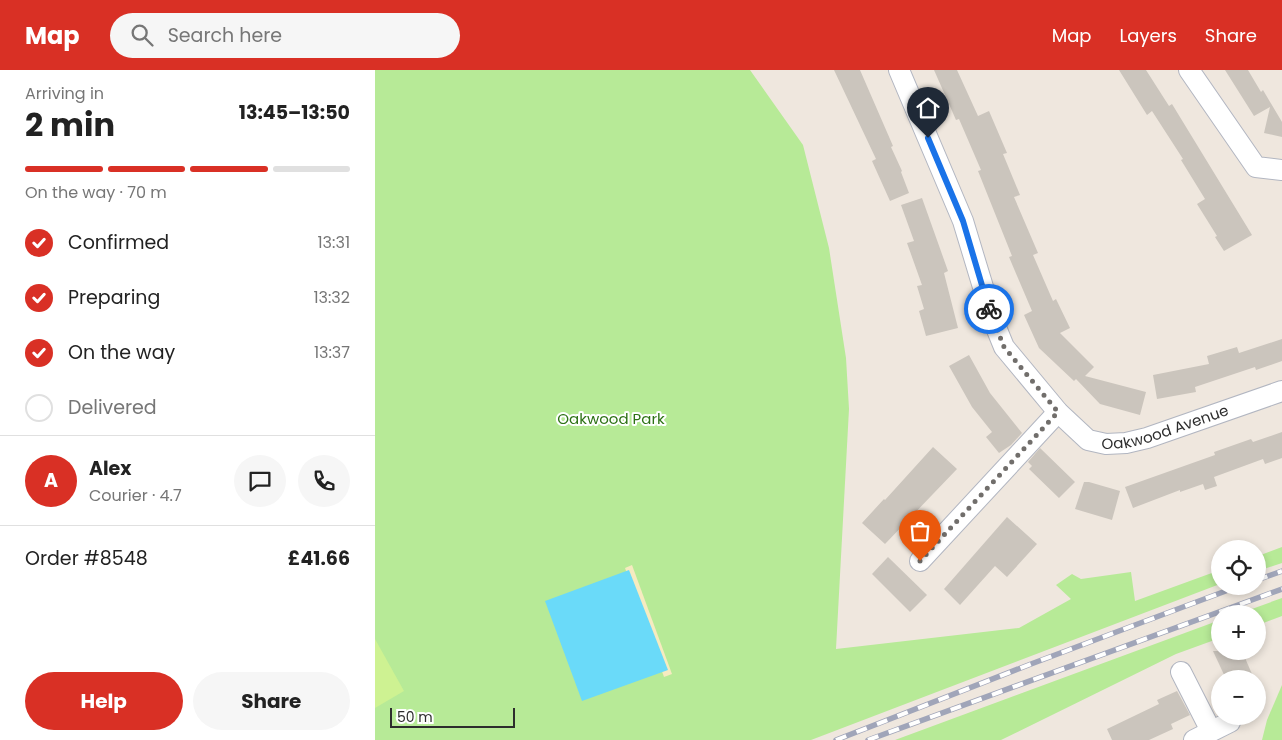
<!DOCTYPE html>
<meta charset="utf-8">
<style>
:root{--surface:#fff;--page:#f6f6f6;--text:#222;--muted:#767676;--line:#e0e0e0;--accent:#d93025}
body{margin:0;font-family:Poppins,sans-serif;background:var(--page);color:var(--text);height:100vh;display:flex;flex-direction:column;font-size:19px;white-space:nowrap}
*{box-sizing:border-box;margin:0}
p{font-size:16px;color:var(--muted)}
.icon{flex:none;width:28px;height:28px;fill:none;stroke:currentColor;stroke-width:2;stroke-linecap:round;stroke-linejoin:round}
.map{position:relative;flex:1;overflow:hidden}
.side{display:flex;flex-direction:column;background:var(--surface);width:375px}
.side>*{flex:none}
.controls{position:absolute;left:836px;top:470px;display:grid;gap:10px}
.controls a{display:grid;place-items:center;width:55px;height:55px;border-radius:50%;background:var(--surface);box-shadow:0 2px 8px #0003;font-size:25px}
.scale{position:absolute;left:15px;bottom:12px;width:125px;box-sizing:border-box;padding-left:5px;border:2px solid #2d2d2d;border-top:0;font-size:14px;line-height:18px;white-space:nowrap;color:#2d2d2d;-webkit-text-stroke:4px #fff;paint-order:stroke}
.pin{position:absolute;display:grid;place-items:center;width:42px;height:42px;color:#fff;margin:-51px -21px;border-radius:50% 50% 50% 0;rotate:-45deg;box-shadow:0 0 5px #0007}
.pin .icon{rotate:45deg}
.courier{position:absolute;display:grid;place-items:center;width:50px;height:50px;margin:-25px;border:4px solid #1a73e8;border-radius:50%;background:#fff;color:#222;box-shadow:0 1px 6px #0007}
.overview em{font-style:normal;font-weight:700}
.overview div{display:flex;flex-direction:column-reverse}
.overview{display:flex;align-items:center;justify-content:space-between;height:85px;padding:0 25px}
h1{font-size:32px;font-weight:700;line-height:38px}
.bar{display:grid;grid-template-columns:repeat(4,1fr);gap:8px 5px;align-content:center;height:60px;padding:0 25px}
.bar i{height:6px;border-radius:4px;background:var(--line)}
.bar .selected{background:var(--accent)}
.bar p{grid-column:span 4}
.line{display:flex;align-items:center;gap:12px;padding:0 25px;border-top:1px solid var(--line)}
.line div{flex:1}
.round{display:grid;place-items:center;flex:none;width:52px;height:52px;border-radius:26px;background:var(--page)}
ol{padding:0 25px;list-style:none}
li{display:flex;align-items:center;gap:15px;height:55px}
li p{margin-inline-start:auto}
li .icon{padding:5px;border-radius:50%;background:var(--accent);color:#fff;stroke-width:4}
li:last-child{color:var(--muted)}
li i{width:28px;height:28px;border:2px solid var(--line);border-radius:50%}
.action{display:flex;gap:10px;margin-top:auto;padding:10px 25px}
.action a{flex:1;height:58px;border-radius:30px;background:var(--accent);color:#fff;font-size:20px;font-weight:700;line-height:58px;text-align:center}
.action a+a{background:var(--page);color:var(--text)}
header{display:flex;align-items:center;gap:30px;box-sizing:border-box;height:70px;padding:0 25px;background:var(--accent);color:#fff}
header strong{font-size:24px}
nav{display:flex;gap:28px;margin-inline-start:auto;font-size:18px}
.search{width:350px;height:45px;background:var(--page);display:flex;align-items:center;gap:12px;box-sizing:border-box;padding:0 18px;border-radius:28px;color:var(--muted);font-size:19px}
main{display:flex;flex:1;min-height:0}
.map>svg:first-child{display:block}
.green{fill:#b7ea97}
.sand{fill:#f6ebc0}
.pitch{fill:#cef292}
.water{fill:#6adaf9}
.building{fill:#cbc5bd}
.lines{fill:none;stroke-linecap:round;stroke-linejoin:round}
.minor-casing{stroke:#b2b6c1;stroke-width:22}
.minor{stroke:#fff;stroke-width:20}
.rail-casing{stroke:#a0a5b9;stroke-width:5.5}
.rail{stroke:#fff;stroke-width:4;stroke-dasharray:11;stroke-linecap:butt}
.done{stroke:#716e6b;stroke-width:5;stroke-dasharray:0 9}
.route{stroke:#1a73e8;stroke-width:6}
.labels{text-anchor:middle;stroke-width:4;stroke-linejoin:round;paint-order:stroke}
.park-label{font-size:15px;fill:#2d7215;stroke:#fff}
.street-label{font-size:15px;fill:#2d2d2d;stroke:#fff}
</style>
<header>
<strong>Map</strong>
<div class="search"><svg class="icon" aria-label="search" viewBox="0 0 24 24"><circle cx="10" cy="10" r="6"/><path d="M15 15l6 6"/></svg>Search here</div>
<nav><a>Map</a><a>Layers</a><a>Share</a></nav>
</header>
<main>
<section class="side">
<div class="overview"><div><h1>2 min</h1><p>Arriving in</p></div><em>13:45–13:50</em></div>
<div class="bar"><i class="selected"></i><i class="selected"></i><i class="selected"></i><i></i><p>On the way · 70 m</p></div>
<ol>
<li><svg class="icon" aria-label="check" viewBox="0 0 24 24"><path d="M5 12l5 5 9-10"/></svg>Confirmed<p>13:31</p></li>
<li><svg class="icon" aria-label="check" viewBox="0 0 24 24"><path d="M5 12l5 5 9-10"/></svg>Preparing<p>13:32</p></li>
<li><svg class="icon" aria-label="check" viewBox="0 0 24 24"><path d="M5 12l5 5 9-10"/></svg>On the way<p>13:37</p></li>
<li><i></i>Delivered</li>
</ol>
<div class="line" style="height:90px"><b class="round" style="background:var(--accent);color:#fff">A</b><div><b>Alex</b><p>Courier · 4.7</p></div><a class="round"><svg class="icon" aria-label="chat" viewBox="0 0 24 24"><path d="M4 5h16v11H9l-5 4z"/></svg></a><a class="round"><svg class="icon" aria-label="phone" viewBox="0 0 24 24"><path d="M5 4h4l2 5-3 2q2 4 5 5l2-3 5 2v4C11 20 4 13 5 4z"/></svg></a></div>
<div class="line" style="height:65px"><div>Order #8548</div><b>£41.66</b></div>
<div class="action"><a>Help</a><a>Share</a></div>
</section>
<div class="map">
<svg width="907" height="670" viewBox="0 0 907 670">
<rect width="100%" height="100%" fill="#efe7de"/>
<!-- green -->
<g class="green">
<path d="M0,0H375L428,75L454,178L471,288L474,339L461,579L644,558L696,529L681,515L697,504L706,509L756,502L760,531L845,500V514L436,670H0Z"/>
<path d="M907,477V493L883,501V486Z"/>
<path d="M907,528V546L883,555L882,544H863Z"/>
<path d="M845,550V568L801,584L626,670H520Z"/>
<path d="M907,615V670H887L892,650Z"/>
</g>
<!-- sand -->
<path class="sand" d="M257,495L297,604L289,607L250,498Z"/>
<!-- pitch -->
<path class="pitch" d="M0,569L29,621L0,638Z"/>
<!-- water -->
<path class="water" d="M254,500L293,600L207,631L170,531Z"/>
<!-- building -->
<g class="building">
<path d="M459,0H485L518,76L516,77L527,101L526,102L534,123L515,131L497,91L501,89Z"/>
<path d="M559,0H582L603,46L614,41L632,83L628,84L645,125L639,127L663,183L658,185L678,231L681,229L695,258L685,263L719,297L710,306L771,322L765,345L725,334L701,309L699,311L664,278L649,245L657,241L634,187L637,186L603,101L606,100L584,49L581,50Z"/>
<path d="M744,0H771L794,36L797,34L877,165L849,181L840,167L842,166L822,134L830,129L806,90L808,89L777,41L772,45Z"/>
<path d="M850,0H873L886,22L888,20L907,52V67L889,63L895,37L879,46Z"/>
<path d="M547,128L573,201L569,203L583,258L551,266L544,241L549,239L542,216L547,215L532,173L539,171L526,135Z"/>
<path d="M907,269V291L881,300L880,297L820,317L821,322L782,329L778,305L834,294L832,286L862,277L864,283Z"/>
<path d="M594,285L615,323L647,363L636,375L624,383L611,367L617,362L597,337L574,296Z"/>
<path d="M907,362V388L890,394L888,389L839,407L842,416L830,420L828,414L805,422V420L758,438L750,417L840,385L839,382L876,369L878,372Z"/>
<path d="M558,377L582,399L510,474L487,453L509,429L510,430Z"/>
<path d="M665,378L700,412L684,428L654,399L657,396L653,392Z"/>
<path d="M709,412H714L745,421L737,450L700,439Z"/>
<path d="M632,447L662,474L632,507L620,496L585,535L569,519Z"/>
<path d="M513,487L552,525L535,542L497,504Z"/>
<path d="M838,581H867L877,604L867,609H851Z"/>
<path d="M802,621L815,645L796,654L798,659L774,670H737L732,659L784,634L782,630Z"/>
</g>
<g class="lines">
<!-- minor casing -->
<g class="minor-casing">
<g id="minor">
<path id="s1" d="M524,0L588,151L618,250L629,277L683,342L713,370L731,374L751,373L772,368L907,321"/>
<path d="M814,0L881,97L907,100"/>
<path d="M545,491L683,342"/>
<path d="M806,602L836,661"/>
<path d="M819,670L855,652"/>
</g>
</g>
<!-- minor -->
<use href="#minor" class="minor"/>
<!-- rail casing -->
<g class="rail-casing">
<g id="rail">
<path d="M882,510L907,501"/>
<path d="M461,670L656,594L864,516"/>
<path d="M493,670L907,519"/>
</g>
</g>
<!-- rail -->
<use href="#rail" class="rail"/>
</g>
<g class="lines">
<!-- done -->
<path class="done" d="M545,491L683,342L629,277L614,239"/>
<!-- route -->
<path class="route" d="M553,68L588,151L614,239"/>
</g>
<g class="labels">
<!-- park labels -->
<g class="park-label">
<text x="236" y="354">Oakwood Park</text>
</g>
<!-- street labels -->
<g class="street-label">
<text dy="5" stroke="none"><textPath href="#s1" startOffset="502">Oakwood Avenue</textPath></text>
</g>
</g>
</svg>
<div class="controls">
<a><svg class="icon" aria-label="locate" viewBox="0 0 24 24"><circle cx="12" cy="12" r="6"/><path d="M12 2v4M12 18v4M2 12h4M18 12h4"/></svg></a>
<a>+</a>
<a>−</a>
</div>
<div class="scale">50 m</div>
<div class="pin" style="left:545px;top:491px;background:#ea580c"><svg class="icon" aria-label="bag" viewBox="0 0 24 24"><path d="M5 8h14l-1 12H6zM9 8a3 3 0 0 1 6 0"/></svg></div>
<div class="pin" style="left:553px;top:68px;background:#1f2937"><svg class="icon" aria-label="home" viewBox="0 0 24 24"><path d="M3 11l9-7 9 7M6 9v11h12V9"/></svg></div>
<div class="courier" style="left:614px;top:239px"><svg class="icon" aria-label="bike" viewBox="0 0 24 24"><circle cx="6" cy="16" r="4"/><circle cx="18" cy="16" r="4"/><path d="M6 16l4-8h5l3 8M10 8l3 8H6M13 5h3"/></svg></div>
</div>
</main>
